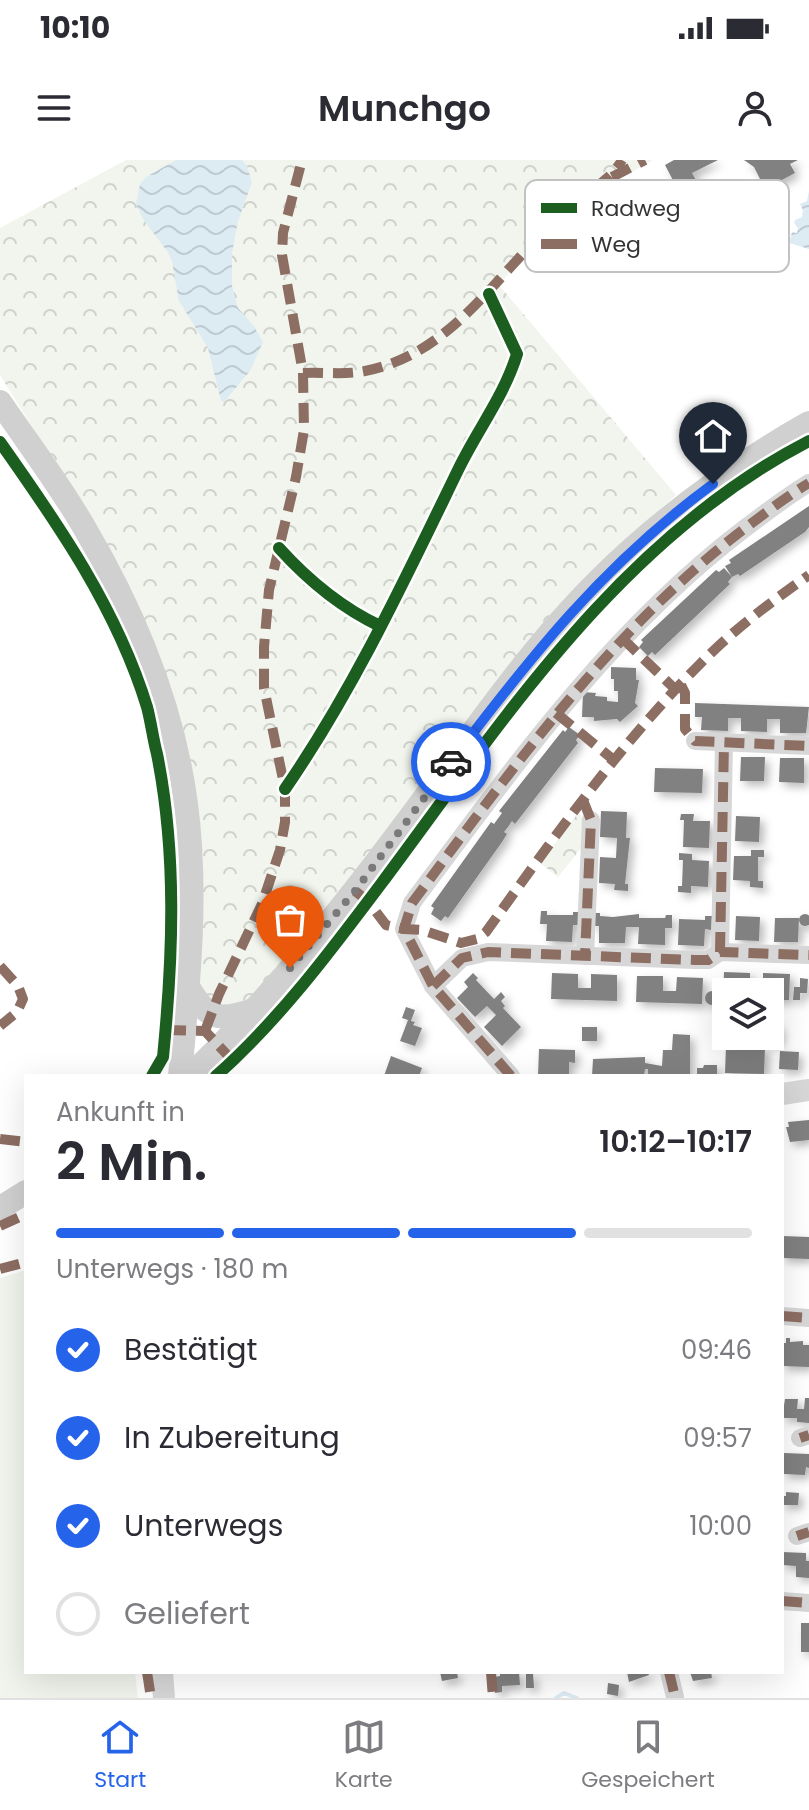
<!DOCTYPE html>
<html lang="de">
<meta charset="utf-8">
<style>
:root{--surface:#fff;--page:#f7f7f7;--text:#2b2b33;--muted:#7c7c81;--line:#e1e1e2;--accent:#2563eb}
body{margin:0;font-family:Poppins,sans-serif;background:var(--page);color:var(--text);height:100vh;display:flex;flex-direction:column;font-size:30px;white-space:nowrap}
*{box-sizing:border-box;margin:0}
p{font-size:26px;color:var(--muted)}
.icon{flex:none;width:44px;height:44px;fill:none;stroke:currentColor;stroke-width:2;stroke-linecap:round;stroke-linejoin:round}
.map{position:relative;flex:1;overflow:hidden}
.panel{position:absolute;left:24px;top:914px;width:760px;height:600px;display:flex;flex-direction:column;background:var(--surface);border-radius:0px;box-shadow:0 8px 32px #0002}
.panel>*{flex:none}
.fabs{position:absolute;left:712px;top:818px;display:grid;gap:16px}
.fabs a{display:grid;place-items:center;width:72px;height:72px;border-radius:0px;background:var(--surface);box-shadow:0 8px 32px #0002;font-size:40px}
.pin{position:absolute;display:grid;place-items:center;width:68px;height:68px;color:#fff;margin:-82px -34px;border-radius:50% 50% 50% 0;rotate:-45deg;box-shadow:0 0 8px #0007}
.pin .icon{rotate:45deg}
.courier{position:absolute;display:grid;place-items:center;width:80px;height:80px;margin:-40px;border:6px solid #2563eb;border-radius:50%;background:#fff;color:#222;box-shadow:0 2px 10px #0007}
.head em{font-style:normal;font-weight:600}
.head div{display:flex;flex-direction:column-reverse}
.head{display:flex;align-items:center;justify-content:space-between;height:136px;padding:0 32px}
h1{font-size:52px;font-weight:600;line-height:60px}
.bar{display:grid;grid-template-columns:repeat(4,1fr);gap:12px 8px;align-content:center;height:96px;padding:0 32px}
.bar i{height:10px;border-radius:6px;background:var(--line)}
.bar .selected{background:var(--accent)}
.bar p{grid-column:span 4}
ol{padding:0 32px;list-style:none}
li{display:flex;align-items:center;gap:24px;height:88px}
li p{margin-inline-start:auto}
li .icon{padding:8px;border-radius:50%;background:var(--accent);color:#fff;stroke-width:4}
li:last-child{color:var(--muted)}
li i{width:44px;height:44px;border:4px solid var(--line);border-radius:50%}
.status{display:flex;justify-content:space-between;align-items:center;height:56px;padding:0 40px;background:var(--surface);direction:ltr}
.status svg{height:22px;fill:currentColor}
header{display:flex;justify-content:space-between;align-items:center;height:104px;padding:0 32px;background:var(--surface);font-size:36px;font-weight:600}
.menu{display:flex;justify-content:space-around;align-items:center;height:112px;border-top:2px solid var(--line);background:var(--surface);font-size:22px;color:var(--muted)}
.menu a{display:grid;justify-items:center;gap:4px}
.menu .selected{color:var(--accent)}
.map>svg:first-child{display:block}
.grass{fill:#f1f5ed}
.forest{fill:url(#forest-crowns)}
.water{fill:url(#water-waves)}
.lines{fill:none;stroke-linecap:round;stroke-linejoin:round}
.stream{stroke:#ddebf3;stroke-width:4}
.building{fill:#818181;filter:url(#shadow)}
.minor{stroke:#d7d7d7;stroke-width:18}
.tertiary{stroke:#d7d7d7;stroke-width:22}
.secondary{stroke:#d0d0d0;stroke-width:24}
.quiet{stroke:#8d6e63;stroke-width:10;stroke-dasharray:20 10;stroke-linecap:butt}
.cycleway-casing{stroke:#fff;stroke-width:17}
.cycleway{stroke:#1b5e20;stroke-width:12}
.done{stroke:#7a7a7a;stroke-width:8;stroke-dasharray:0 14.4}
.route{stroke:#2563eb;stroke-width:10}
.key{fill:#fff;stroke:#c2c2c2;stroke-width:2}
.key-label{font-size:22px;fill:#333}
</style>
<div class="status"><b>10:10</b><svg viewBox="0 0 49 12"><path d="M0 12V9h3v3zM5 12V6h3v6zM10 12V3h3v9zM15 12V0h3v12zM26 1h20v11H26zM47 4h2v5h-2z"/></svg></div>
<header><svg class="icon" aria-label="menu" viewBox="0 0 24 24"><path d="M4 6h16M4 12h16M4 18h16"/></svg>Munchgo<svg class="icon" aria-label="person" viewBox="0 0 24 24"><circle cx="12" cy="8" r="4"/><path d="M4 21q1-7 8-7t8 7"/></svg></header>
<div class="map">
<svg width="809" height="1538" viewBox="0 0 809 1538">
<defs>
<pattern id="forest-crowns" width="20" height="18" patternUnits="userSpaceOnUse" patternTransform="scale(2)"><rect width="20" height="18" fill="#f1f5ed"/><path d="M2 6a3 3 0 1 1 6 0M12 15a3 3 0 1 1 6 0" fill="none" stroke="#cfd2cc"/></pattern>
<pattern id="water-waves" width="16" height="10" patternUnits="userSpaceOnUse" patternTransform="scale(2)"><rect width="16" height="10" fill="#ddebf3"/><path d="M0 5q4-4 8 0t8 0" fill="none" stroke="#becad1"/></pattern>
<filter id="shadow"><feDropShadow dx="4.5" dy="4.5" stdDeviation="4" flood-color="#0004"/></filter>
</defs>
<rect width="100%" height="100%" fill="#fff"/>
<!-- grass -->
<path class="grass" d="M26,1110V1512H135L138,1538H0V1118Z"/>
<!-- forest -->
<g class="forest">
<path d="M126,0H653L578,43L528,90L499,125L676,335L594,410L319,763L249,840L217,848L199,824L203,699L196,641L109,391L0,215V68Z"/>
<path d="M578,653L583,657L582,687L558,717L540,703Z"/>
</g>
<!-- water -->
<g class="water">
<path d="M176,0H242L247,6L252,22L238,61L232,93V126L238,148L254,166L263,182L250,211L224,242L221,241L208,188L179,141L172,101L167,91L143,59L136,44L140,24L146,17Z"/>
<path d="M809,31V89L789,83L792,72L797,73L798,68L794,63L795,60L802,57L803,50L800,44L807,41Z"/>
</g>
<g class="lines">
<!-- stream -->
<path class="stream" d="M556,1538L564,1533L577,1538"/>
</g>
<!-- building -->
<g class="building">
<path d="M674,0H718L692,13L706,38L719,32L729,49L697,66L665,5Z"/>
<path d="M744,0H798L790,4L795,13L765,29L754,7Z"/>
<path d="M809,346V367L805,372L740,416L738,414L732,417L725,406L731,403L729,400Z"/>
<path d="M724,408L732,417L728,422L730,424L655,495L652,492L648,496L639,487L643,482L641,480L716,410L719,412Z"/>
<path d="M611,507L636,508V520H639L635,543L638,546L620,562L617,559L594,561V557H582L583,532L596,533L595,536L607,537V541L618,542V531H614V519H611Z"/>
<path d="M695,543L809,547L806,573H780V559H767V572L741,571V558H728V571L701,570L702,557H695Z"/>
<path d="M569,567L580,575L576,580L578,583L515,664L512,661L508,667L504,672L507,674L502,682L448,758L445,756L441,761L431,754L434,748L431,746L491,662L494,664L502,653L499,651L563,570L565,572Z"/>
<path d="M741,597H765L764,621H740Z"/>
<path d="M780,598H804V623L779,622Z"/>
<path d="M655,608L703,609L702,633L654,632Z"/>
<path d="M601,651L627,652L626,678H630L625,724H628V731L614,730L615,724L599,723L600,697L616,698L617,678L600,677Z"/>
<path d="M681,654H694L693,661H710L709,688L683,687L684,660H680Z"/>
<path d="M736,656L760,657L759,682L735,681Z"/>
<path d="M751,690H764V697H758V721H763V728L750,727V721L733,720L734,696H751Z"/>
<path d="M679,693L692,694V700L709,701L708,727L691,726V733L678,732V726H682L683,700H679Z"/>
<path d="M541,751H547V755H573V752H580V765H573L572,782L546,781L547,764H540Z"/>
<path d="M593,753H600V756L613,757L639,754V758H665L666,755H672V768H665V785L638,784L639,767H626L625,783H599V766H593Z"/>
<circle cx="805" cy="760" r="6"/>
<path d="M705,756H712L711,770L705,769L704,786L678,785L679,759L705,760Z"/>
<path d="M736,756L760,757L759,781L735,780Z"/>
<path d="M775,758H799L798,782H774Z"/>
<path d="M724,812L750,813V827H763V813L790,814L789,840H770V832H726V838H723Z"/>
<path d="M473,813L478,818L476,820L494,839L501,832L505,837L501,841L505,846L503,848L521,867L502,886L484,867L496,855L487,846L475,857L457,838L468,827L464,822Z"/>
<path d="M552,813L578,814V828H591V814L617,815V841L551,839Z"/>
<path d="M637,816H663V831H676L677,817L703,818L702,844L636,842Z"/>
<path d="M800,818L808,819L807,833H800V840H793L794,827H800Z"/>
<circle cx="712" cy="838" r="7"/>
<path d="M406,847L415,850L411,861L415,862L413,865L422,868L415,886L400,881L408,860L402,858Z"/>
<path d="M770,864L780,865V883L765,882V876H770Z"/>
<rect x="582" y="867" width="15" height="14"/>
<path d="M673,874L690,875V916H648V909H645L644,916H592L593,899L645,897V903L662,906L663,890H672Z"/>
<path d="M726,886L765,887L764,914L725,913Z"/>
<path d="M539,889L575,890V903L569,902V916H538Z"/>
<path d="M780,891L799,892L798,910L779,909Z"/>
<path d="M391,896L422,908L419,916H384Z"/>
<path d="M704,905H717V916H697V908H703Z"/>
<path d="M809,960V980L790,982L786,967H789L788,962Z"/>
<path d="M782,1076L809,1077V1099L782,1098Z"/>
<path d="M786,1178H790V1182L803,1181V1185H809V1207L782,1206V1183H786Z"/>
<path d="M805,1238H809V1263L797,1262V1258H782L785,1239H798L797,1249H804Z"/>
<path d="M784,1293L809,1294V1308L806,1307L805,1315L783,1314Z"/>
<path d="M786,1332L799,1333L798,1345H782V1336H786Z"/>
<path d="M782,1392L806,1393V1401H809V1418L796,1417V1406L782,1405Z"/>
<rect x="801" y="1463" width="8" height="29"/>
<path d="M440,1512H457L458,1518L442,1521Z"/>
<path d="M500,1512H519L520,1525L502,1526V1532L495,1533L494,1517L500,1516Z"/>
<path d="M627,1512H648L649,1515L629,1522Z"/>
<path d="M690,1512H711L712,1518L693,1521Z"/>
<path d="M533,1513L534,1528H526V1514Z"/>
<path d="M608,1523L619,1525L618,1536L607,1534Z"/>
</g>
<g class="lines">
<!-- minor -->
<g class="minor">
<path d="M695,581L809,586"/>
<path d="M720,792L724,583"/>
<path d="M585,796L591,660"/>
<path d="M433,826L462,798L488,792L695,800H708L720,792L809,795"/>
<path d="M511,916L433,826L404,769L412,743C512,609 610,471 744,369C765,353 786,337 809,323"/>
<path d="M782,1156L809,1158"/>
<path d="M800,1278L809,1275"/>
<path d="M797,1376L809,1372"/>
<path d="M782,1441L809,1443"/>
<path d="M669,1512L675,1537"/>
</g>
<!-- tertiary -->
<g class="tertiary">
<path d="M782,934L809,930"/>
<path d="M162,1512L164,1538"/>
</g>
<!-- secondary -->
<g class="secondary">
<path d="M0,242C28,283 59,324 84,367C134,452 173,546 186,644C198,734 188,827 180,916"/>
<path d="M187,825C206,858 217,863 253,850"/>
<path d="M190,916C271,838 342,749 409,659C470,577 528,490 601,418C663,357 733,306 809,263"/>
<path d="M0,1048L26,1032"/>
</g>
<!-- quiet -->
<g class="quiet">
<path d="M612,17L645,0"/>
<path d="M303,213C324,212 345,215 365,211C447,195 490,124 546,70C556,61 567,50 578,41C595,27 611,19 622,0"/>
<path d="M622,478L676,530"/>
<path d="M681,525L685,533V569L695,581L809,586"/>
<path d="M556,553L615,601"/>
<path d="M583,640L591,660L585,796"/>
<path d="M355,731L368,741L386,765L404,769L422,770L461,783L477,779L486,772C552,680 619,585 700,504C733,470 771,442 809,415"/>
<path d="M720,792L724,583"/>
<path d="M0,806L18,826L23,839L17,852L0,866"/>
<path d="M433,826L462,798L488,792L695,800H708L720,792L809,795"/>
<path d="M166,870L205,871L233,901"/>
<path d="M205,871L219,834L262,744L280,690L285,662V629L264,528V487L269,430L296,317L304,270L303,213L282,95L283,73L302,0"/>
<path d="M511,916L433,826L404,769L412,743C512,609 610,471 744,369C765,353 786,337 809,323"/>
<path d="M0,979L26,982"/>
<path d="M0,1066L26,1054"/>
<path d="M0,1109L26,1102"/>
<path d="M782,1156L809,1158"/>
<path d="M800,1278L809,1275"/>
<path d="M797,1376L809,1372"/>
<path d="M782,1441L809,1443"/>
<path d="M147,1512L151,1538"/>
<path d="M491,1512L493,1538"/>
<path d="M669,1512L675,1537"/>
</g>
<!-- cycleway casing -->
<g class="cycleway-casing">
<g id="cycleway">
<path d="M0,282C58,364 117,449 147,547C151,562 153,579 157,594C177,694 173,797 163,897L152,916"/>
<path d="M279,388C307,419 342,448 380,466"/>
<path d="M285,629C354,529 406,417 459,308C478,269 504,236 517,194L489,134"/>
<path d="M216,916C279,860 330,792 381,724C504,559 621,378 809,281"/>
</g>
</g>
<!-- cycleway -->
<use href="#cycleway" class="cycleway"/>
</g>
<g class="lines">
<!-- done -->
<path class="done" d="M290,808L355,731L451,602"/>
<!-- route -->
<path class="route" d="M451,602C531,496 605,403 713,324"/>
</g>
<!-- legend -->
<rect x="525" y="20" width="264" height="92" rx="12" class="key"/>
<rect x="541" y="43" width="36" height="10" fill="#1b5e20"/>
<rect x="541" y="79" width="36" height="10" fill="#8d6e63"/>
<g class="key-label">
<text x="591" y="56">Radweg</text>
<text x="591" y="92">Weg</text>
</g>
</svg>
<div class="fabs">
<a><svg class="icon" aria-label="layers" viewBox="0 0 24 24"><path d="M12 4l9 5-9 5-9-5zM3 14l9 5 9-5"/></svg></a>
</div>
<div class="pin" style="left:290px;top:808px;background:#ea580c"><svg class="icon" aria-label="bag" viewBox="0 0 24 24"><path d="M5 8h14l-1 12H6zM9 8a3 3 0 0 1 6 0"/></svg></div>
<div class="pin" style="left:713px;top:324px;background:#1f2937"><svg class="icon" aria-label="home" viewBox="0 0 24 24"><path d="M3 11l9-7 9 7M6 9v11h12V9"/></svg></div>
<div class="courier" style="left:451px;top:602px"><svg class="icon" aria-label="car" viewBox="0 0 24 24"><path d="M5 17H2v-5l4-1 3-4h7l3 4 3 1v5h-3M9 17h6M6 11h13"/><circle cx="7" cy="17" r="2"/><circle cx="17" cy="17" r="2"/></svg></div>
<section class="panel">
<div class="head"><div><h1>2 Min.</h1><p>Ankunft in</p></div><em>10:12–10:17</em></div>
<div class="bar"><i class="selected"></i><i class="selected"></i><i class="selected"></i><i></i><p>Unterwegs · 180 m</p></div>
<ol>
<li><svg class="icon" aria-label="check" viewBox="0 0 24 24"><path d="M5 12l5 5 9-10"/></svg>Bestätigt<p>09:46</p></li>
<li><svg class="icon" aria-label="check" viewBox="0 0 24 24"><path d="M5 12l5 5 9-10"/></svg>In Zubereitung<p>09:57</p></li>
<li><svg class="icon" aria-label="check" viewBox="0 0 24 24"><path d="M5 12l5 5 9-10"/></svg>Unterwegs<p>10:00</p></li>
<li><i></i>Geliefert</li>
</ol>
</section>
</div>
<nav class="menu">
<a class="selected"><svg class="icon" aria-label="home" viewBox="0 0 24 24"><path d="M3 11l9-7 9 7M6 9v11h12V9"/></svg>Start</a>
<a><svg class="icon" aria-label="map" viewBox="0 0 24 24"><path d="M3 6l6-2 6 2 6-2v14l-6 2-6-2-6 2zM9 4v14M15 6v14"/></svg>Karte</a>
<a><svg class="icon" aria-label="saved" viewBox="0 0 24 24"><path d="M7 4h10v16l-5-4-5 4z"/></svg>Gespeichert</a>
</nav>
